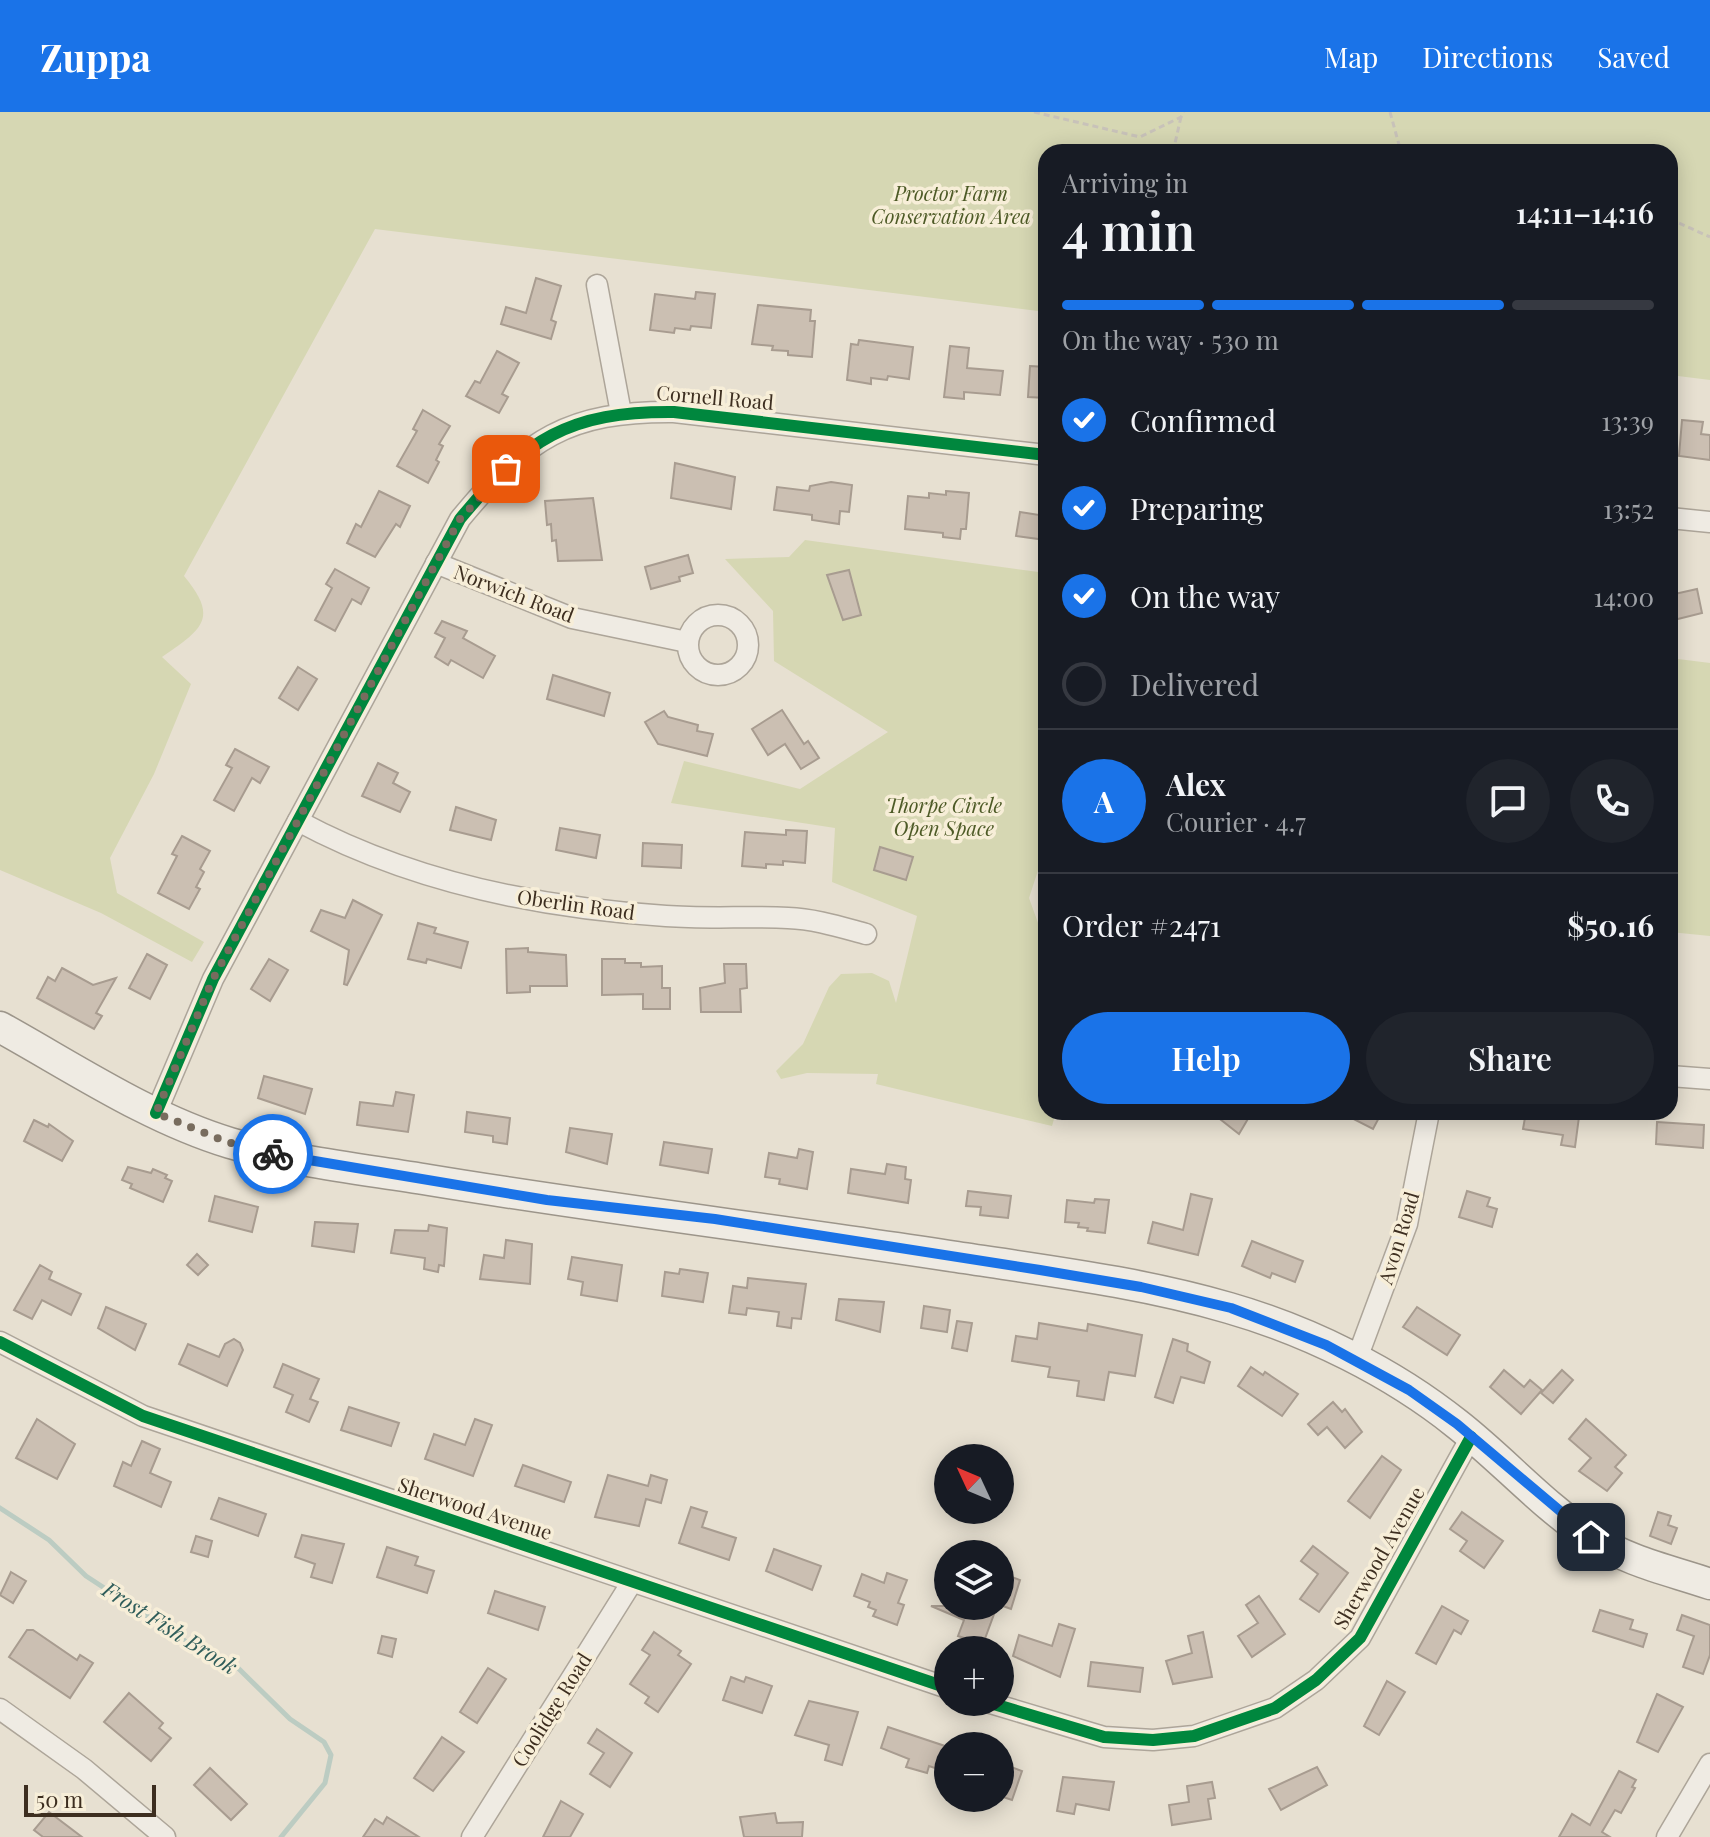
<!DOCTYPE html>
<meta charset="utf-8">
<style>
:root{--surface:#171b24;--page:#20242c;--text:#f1f3f6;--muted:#9ea1a6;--line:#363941;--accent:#1a73e8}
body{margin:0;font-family:"Playfair Display",serif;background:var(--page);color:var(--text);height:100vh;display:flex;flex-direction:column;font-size:30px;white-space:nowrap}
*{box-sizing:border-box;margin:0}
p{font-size:26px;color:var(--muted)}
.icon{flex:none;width:44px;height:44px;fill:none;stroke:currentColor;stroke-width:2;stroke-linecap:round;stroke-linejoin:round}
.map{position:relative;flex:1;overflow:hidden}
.panel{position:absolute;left:1038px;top:32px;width:640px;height:976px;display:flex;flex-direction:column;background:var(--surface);border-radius:24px;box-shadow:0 4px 20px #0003}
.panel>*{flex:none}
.needle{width:52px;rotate:314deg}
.buttons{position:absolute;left:934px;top:1332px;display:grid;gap:16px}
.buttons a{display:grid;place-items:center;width:80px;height:80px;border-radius:50%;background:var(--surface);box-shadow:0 4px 20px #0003;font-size:40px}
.scale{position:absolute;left:24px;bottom:20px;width:132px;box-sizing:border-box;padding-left:8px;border:4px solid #3d2e20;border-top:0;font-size:22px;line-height:28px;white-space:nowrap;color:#3d2e20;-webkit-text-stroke:6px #f7eed8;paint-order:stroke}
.pin{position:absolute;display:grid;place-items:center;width:68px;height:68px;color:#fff;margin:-34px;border-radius:16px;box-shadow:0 4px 12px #0006}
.courier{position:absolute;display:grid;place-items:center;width:80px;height:80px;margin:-40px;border:6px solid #1a73e8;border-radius:50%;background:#fff;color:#222;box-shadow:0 2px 10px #0007}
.headline em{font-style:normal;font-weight:600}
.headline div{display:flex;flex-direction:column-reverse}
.headline{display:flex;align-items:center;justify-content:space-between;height:136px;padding:0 24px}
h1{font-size:52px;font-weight:600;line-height:60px}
.bar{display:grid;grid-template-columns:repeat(4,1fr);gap:12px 8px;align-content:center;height:96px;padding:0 24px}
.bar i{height:10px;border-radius:6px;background:var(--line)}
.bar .on{background:var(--accent)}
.bar p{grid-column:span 4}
.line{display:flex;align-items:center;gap:20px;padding:0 24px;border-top:2px solid var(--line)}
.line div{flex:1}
.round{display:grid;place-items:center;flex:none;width:84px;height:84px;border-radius:42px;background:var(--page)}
ol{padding:0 24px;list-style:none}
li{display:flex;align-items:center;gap:24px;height:88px}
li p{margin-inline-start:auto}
li .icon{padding:8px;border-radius:50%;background:var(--accent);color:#fff;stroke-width:4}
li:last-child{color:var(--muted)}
li i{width:44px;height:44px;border:4px solid var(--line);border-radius:50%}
.action{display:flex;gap:16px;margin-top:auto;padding:16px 24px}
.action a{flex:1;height:92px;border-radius:48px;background:var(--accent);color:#fff;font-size:32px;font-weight:600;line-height:92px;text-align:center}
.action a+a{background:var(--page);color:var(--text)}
header{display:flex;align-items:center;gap:48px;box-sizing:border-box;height:112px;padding:0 40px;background:var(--accent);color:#fff}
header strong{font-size:38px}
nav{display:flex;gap:44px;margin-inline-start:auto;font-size:28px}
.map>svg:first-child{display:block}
.green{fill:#d6d7b3}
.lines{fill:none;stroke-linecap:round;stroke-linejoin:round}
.stream{stroke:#bcccc2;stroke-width:5}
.building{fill:#cbbfb2;stroke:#a89c90;stroke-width:2}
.minor-casing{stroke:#ada599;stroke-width:23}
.secondary-casing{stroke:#9c958a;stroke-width:33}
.path{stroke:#c8c2b9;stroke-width:3;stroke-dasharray:6 4;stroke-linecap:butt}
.minor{stroke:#efebe3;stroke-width:20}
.secondary{stroke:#efebe3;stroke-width:30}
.cycleway-casing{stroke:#f7eed8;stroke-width:17}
.cycleway{stroke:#00873e;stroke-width:12}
.done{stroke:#786c5e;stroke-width:8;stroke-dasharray:0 14.4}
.route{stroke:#1a73e8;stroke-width:10}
.labels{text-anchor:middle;stroke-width:7;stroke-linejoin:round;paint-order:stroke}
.park-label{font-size:20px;font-style:italic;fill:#4d5a26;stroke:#f7eed8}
.street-label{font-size:20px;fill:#3d2e20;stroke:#f7eed8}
.water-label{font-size:22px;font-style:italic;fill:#2f5d5a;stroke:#f7eed8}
</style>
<header>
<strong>Zuppa</strong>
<nav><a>Map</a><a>Directions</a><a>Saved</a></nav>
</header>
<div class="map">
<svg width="1710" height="1725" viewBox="0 0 1710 1725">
<rect width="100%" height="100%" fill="#e7e0d1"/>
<!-- green -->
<g class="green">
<path d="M0,0H1710V268L1670,263V40H1046V200L375,117L184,464C219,506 203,517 162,545L191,572L154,662L110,746L117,781L204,830L192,850L101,801L0,758Z"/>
<path d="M805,428L1046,461V734L1029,786L1046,833V1000H1056L1052,1014L876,972L878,962L807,961L781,967L776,959L803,932L829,875L841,862L872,861L889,869L896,891L917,804L832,770L835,716L671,691L684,649L800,677L888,620L774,549L773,499L725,447L789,445Z"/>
<path d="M1670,546L1710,551V824L1670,820Z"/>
</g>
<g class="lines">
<!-- stream -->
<path class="stream" d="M0,1396L49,1428L86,1464L199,1538L236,1554L290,1607L324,1630L331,1643L325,1671L281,1725"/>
</g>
<!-- building -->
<g class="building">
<path d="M536,166L561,174L551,208L556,210L551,227L501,212L506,195L526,201Z"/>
<path d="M696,180L715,182L711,216L691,214L690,218L675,216L674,221L650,218L655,182L695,187Z"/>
<path d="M758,193L811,198L810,209H815L812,245L788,243V239L772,238L773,234L752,232Z"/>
<path d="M859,228L913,235L909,267L888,264L887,268L871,266V272L847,268L851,232L858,233Z"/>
<path d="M950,234L969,236L967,256L1003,259L1000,283L964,280V287L944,285Z"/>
<path d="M497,239L519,251L502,282L508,285L499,301L466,284L475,269L480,271Z"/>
<path d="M1030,254L1046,255V286L1028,285Z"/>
<path d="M423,298L450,314L439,332L443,334L436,348L439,350L428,371L397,354L417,319L413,317Z"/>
<path d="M1682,308L1703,310L1701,322L1710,323V348L1679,344Z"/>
<path d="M675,351L735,365L731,397L671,386Z"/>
<path d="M831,370L852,373L849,400L840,399L839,412L812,408V403L774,398L777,375L809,379L810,374Z"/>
<path d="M379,379L410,394L400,415L396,412L375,445L347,431L356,412L361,415Z"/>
<path d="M946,379L969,381L966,417H961L960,427L943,425V421L905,417L908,384L929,386V381L946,383Z"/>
<path d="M593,386L602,448L558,449L556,428L552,429L551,412L547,413L545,389Z"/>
<path d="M1020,400L1046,404V428L1016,424Z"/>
<path d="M688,443L693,461L679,465L680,469L651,477L645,455Z"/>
<path d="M335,457L369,476L361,492L352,487L335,519L315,508L332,476L326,472Z"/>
<path d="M849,458L861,503L843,508L827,463Z"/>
<path d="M1697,477L1702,501L1670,509V483Z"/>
<path d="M442,509L467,519L463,526L495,544L483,566L451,548L448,553L435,545L445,526L435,521Z"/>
<path d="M298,555L317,567L298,598L279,586Z"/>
<path d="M553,563L610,581L604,604L547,587Z"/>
<path d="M782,598L804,632L808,629L819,646L801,657L785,632L768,643L752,617Z"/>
<path d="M664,599L668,605L698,613L697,619L713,622L707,644L658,632L645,610Z"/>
<path d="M235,637L269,655L260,671L252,666L234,699L214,688L232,656L226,653Z"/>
<path d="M378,651L398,661L393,671L410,680L400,700L362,684Z"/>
<path d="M456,695L496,708L491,728L450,718Z"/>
<path d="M560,716L600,723L596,746L556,738Z"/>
<path d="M786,718L807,719L805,751L783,749V753L766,752V756L742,754L745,720L786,723Z"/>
<path d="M182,724L210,739L200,757L204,760L196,775L200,777L189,797L158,781L177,744L172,742Z"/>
<path d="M643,731L682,733L681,756L642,754Z"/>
<path d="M880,735L913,745L906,768L874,758Z"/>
<path d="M353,788L382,803L347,873L344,872L349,838L311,819L321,798L345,806Z"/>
<path d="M418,811L436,816L434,821L468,830L461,856L427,847L426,851L408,847Z"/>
<path d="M528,836V840L566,843L567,874H530V880L507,881L506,837Z"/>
<path d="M147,842L167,853L150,887L129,876Z"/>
<path d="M269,847L288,858L270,889L251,877Z"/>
<path d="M602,847H625V851H641V855L662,854V876H670V897H643V882L602,883Z"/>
<path d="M724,852H746L747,876L740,877L741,900H701L700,876L725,871Z"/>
<path d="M62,856L93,873L116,866L96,901L102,904L94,917L37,886L48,865L55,869Z"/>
<path d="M264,964L312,977L305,1002L258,986Z"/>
<path d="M396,980L414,983L408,1020L357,1013L360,990L393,994Z"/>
<path d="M467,1000L510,1006L507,1032L493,1030V1024L465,1020Z"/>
<path d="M1211,1000H1252L1239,1022Z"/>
<path d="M1340,1000H1382L1373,1017Z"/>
<path d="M1526,1000L1579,1005L1575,1035L1561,1033L1563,1023L1523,1017Z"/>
<path d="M34,1008L48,1015L49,1012L73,1029L62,1049L24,1029Z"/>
<path d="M1657,1010L1704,1013L1703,1036L1656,1032Z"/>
<path d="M570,1016L612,1022L607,1052L566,1040Z"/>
<path d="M664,1030L712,1037L708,1061L660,1053Z"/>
<path d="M799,1037L813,1040L807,1077L779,1072L780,1067L765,1065L769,1041L797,1046Z"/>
<path d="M887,1052L906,1055L905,1067L911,1068L908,1091L848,1081L851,1057L885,1062Z"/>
<path d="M128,1055L151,1061L153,1057L167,1063L165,1066L172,1069L163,1090L130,1076L132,1072L122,1068Z"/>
<path d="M968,1079L1011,1084L1008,1106L980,1103L981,1095L966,1094Z"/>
<path d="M1467,1079L1490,1086L1487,1094L1497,1097L1492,1115L1459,1105Z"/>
<path d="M1191,1082L1212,1087L1198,1143L1148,1131L1153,1110L1183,1118Z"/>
<path d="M215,1084L258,1095L252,1120L209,1109Z"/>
<path d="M1095,1087L1109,1088L1105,1121L1087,1119L1088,1116L1078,1115L1079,1111L1065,1110L1067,1088L1094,1091Z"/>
<path d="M315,1110L358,1112L354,1140L312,1134Z"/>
<path d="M429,1113L447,1116L444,1154L439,1153L438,1160L424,1157L425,1146L391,1141L395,1118L428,1119Z"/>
<path d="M506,1128L532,1132L530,1172L480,1167L484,1143L504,1146Z"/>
<path d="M1252,1129L1303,1149L1295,1170L1272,1161L1270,1166L1242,1154Z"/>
<path d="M197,1142L208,1153L198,1163L187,1153Z"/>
<path d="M572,1145L622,1153L617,1189L581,1183L583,1170L568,1167Z"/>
<path d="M40,1153L52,1160L49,1167L81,1182L71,1203L42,1188L32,1207L14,1198Z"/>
<path d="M680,1157L708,1161L703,1190L662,1184L665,1160L679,1162Z"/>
<path d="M748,1166L806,1172L801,1207L792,1206L791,1216L777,1214L779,1200L747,1196L746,1203L729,1201L733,1174L747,1176Z"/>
<path d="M839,1187L884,1190L880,1220L836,1208Z"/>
<path d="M924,1194L950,1198L947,1220L921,1216Z"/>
<path d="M106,1195L146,1212L135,1238L98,1216Z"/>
<path d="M1417,1195L1460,1223L1447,1243L1403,1215Z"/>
<path d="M957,1209L972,1211L967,1239L952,1236Z"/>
<path d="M1039,1211L1087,1219L1088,1212L1142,1223L1135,1264L1109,1260L1104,1288L1077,1284L1079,1269L1048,1265L1050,1255L1012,1249L1016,1224L1037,1227Z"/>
<path d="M234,1227L240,1231L243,1238L227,1274L179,1252L188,1232L219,1245L225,1232Z"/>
<path d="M1173,1227L1188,1232L1187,1239L1210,1250L1204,1271L1181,1265L1173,1291L1155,1285Z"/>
<path d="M283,1252L319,1267L310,1287L318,1290L309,1310L286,1300L293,1283L274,1275Z"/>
<path d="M1251,1255L1263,1263L1265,1260L1298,1282L1282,1304L1238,1274Z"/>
<path d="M1504,1258L1524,1275L1530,1268L1542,1278L1521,1302L1490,1275Z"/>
<path d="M1562,1258L1573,1268L1553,1291L1541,1281Z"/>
<path d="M1333,1290L1342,1300L1345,1297L1362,1320L1345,1336L1327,1315L1318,1323L1308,1312Z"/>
<path d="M349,1295L399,1311L391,1334L341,1318Z"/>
<path d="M37,1307L75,1332L57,1367L16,1346Z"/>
<path d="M475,1307L492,1313L473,1364L425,1347L434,1322L465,1333Z"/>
<path d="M1586,1307L1626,1343L1615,1355L1622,1361L1607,1379L1579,1359L1591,1346L1569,1327Z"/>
<path d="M142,1329L160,1337L150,1361L171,1370L161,1395L114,1374L123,1350L131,1354Z"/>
<path d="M1382,1344L1401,1358L1370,1406L1348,1389Z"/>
<path d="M523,1353L571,1370L564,1390L515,1374Z"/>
<path d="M608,1363L648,1374L651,1363L667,1368L661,1391L646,1387L639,1414L595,1405Z"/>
<path d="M219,1386L266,1402L258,1424L211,1407Z"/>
<path d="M691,1395L707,1400L702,1415L736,1426L729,1448L679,1431Z"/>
<path d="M1462,1400L1503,1429L1484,1456L1460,1439L1467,1429L1450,1417Z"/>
<path d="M1658,1400L1671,1404L1668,1413L1677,1416L1671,1432L1650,1424Z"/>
<path d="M302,1423L344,1432L332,1471L311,1465L315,1452L295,1445Z"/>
<path d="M196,1424L212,1429L208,1445L191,1440Z"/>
<path d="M1313,1434L1348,1461L1319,1500L1300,1487L1318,1462L1301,1449Z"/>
<path d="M387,1435L418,1445L415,1453L434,1459L427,1481L377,1465Z"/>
<path d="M774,1437L821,1454L812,1478L766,1459Z"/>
<path d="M11,1460L26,1469L13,1491L0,1483Z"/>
<path d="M887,1461L907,1468L898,1491L904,1493L897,1513L873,1504L876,1498L868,1495L870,1490L854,1484L862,1462L884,1471Z"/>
<path d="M1006,1463L1020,1468L1011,1497L1000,1493Z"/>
<path d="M495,1479L545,1495L538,1518L488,1501Z"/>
<path d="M1259,1484L1285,1522L1252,1545L1238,1524L1258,1511L1246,1493Z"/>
<path d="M931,1494H997L983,1532L958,1524L964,1508Z"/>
<path d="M1442,1494L1468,1509L1461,1522L1454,1518L1436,1552L1416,1541Z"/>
<path d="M1600,1498L1633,1508L1630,1517L1647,1522L1643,1535L1593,1519Z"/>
<path d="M1682,1503L1710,1513V1543L1703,1562L1683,1555L1694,1524L1677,1518Z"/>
<path d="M1059,1512L1075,1517L1060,1565L1013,1544L1019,1523L1052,1534Z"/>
<path d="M27,1518H33L77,1548L80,1543L93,1551L70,1586L9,1545Z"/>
<path d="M654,1520L681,1539L678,1543L691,1552L658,1600L645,1591L649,1585L630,1572L650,1543L642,1538Z"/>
<path d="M1203,1520L1212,1565L1173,1572L1166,1549L1192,1541L1188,1524Z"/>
<path d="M382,1524L396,1527L392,1545L378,1541Z"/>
<path d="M1091,1550L1143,1556L1140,1580L1088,1574Z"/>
<path d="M488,1556L506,1567L477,1611L460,1600Z"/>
<path d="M731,1565L744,1570L746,1565L772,1574L762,1601L723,1588Z"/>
<path d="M1387,1569L1405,1580L1379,1623L1364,1614Z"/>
<path d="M129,1581L163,1611L159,1616L171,1626L151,1649L104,1610Z"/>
<path d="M1657,1582L1683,1595L1658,1640L1637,1630Z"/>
<path d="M809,1589L858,1600L842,1653L825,1648L829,1633L795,1623Z"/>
<path d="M888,1615L948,1635L941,1658L929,1654L927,1661L906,1655L909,1647L881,1636Z"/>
<path d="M597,1617L632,1641L610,1675L590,1662L604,1641L588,1631Z"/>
<path d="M442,1625L464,1640L433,1679L414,1666Z"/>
<path d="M1000,1651L1022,1659L1012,1688L1000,1684Z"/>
<path d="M1317,1655L1327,1673L1281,1698L1269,1677Z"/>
<path d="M210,1656L247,1692L231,1708L194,1673Z"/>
<path d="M1619,1659L1636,1668L1632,1675L1635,1676L1621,1701L1615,1698L1602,1720L1610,1725H1559L1572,1702L1590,1713Z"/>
<path d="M1063,1665L1114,1670L1109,1698L1076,1692L1074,1702L1057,1699Z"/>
<path d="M1212,1670L1215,1686L1208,1687L1211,1707L1172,1713L1169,1693L1189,1690L1187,1674Z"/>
<path d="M561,1689L583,1702L570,1725H543Z"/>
<path d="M49,1700L82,1725H43L34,1718Z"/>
<path d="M775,1701L777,1711L803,1710L802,1725H744L740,1705Z"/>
<path d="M387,1705L419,1725H363L375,1707L383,1712Z"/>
</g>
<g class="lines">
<!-- minor casing -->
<g class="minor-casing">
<g id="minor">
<path d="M597,173L621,301"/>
<path d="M1670,406L1710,410"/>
<path d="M436,451L572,506L687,530"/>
<circle cx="718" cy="533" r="30"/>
<path d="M298,709C411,770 539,796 666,804C707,807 748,804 788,806C815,807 840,815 866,822"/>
<path d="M1670,964L1710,967"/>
<path d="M156,1001L213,867L460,407C526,327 568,299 674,300L1046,343"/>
<path d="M0,1230L143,1304L948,1576"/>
<path d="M1356,1249L1407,1112L1429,1000"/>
<path d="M987,1590L1104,1625L1153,1628L1194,1624L1275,1596L1316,1568L1360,1526L1471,1325"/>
<path d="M0,1597L84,1657L165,1725"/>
<path d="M472,1725L632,1470"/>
<path d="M1667,1725L1710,1652"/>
</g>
</g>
<!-- secondary casing -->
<g class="secondary-casing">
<path id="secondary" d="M0,915C74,956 148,1006 230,1031C295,1050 362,1057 429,1068C605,1097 781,1118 957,1145C1048,1159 1140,1170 1229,1196C1309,1219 1392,1260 1457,1312C1503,1348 1542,1393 1591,1425C1628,1450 1669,1458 1710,1472"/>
</g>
<!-- path -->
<g class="path">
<path d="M1034,0L1140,25L1181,5L1184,0"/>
<path d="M1390,0L1401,40"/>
<path d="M1173,40L1181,5"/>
<path d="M1670,107L1710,125"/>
</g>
<!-- minor -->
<use href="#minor" class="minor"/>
<!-- secondary -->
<use href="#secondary" class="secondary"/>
<!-- cycleway casing -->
<g class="cycleway-casing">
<g id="cycleway">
<path d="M156,1001L213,867L460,407C526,327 568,299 674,300L1046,343"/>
<path d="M0,1230L143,1304L948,1576"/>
<path d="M987,1590L1104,1625L1153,1628L1194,1624L1275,1596L1316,1568L1360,1526L1471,1325"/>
</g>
</g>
<!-- cycleway -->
<use href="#cycleway" class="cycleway"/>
</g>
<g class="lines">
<!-- done -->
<path class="done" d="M273,1042L227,1030L156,1001L213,867L436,451L460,407L506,357"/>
<!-- route -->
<path class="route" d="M273,1042L547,1088L715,1107L1040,1158L1141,1175L1231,1196L1326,1233L1409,1278L1457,1312L1591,1425"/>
</g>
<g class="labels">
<!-- park labels -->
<g class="park-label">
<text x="951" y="89">Proctor Farm<tspan x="951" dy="23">Conservation Area</tspan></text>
<text x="944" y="701">Thorpe Circle<tspan x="944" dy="23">Open Space</tspan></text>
</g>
<!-- street labels -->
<g class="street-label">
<text transform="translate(715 286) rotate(5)" y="7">Cornell Road</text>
<text transform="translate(514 482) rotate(21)" y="7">Norwich Road</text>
<text transform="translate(576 793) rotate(8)" y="7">Oberlin Road</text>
<text transform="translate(1399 1126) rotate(-73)" y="7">Avon Road</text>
<text transform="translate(475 1397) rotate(18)" y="7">Sherwood Avenue</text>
<text transform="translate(1379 1446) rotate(-60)" y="7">Sherwood Avenue</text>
<text transform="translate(552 1598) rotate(-58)" y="7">Coolidge Road</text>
</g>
<!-- water labels -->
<g class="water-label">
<text transform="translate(170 1516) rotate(32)" y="8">Frost Fish Brook</text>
</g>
</g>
</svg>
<div class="buttons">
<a><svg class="needle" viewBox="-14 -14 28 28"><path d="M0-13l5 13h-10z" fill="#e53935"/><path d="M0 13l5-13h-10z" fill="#9ea1a6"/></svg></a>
<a><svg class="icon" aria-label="layers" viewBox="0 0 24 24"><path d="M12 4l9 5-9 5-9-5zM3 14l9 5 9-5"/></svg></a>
<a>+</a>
<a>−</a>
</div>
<div class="scale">50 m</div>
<div class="pin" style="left:506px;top:357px;background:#ea580c"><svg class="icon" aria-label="bag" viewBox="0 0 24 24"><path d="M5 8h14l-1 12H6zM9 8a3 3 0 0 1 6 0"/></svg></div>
<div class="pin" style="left:1591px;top:1425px;background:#1f2937"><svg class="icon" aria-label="home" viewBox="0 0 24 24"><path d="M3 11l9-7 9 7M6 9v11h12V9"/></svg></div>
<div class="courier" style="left:273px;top:1042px"><svg class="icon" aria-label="bike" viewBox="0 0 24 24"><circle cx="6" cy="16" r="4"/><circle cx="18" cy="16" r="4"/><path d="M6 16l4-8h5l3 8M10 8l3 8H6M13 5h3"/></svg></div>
<section class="panel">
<div class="headline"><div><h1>4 min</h1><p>Arriving in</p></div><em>14:11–14:16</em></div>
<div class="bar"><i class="on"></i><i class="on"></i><i class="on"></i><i></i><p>On the way · 530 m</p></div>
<ol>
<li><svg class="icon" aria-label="check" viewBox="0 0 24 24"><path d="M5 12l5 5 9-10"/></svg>Confirmed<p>13:39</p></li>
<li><svg class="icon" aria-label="check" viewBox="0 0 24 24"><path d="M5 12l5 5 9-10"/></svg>Preparing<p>13:52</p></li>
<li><svg class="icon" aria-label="check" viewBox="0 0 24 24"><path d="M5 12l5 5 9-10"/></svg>On the way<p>14:00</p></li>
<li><i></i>Delivered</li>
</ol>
<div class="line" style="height:144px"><b class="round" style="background:var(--accent);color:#fff">A</b><div><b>Alex</b><p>Courier · 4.7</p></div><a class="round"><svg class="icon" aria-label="chat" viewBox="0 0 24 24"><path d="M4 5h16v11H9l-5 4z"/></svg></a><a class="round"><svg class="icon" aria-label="phone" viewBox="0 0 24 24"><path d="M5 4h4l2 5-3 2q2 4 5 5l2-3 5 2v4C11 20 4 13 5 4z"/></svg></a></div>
<div class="line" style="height:104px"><div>Order #2471</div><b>$50.16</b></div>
<div class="action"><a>Help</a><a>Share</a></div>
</section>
</div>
